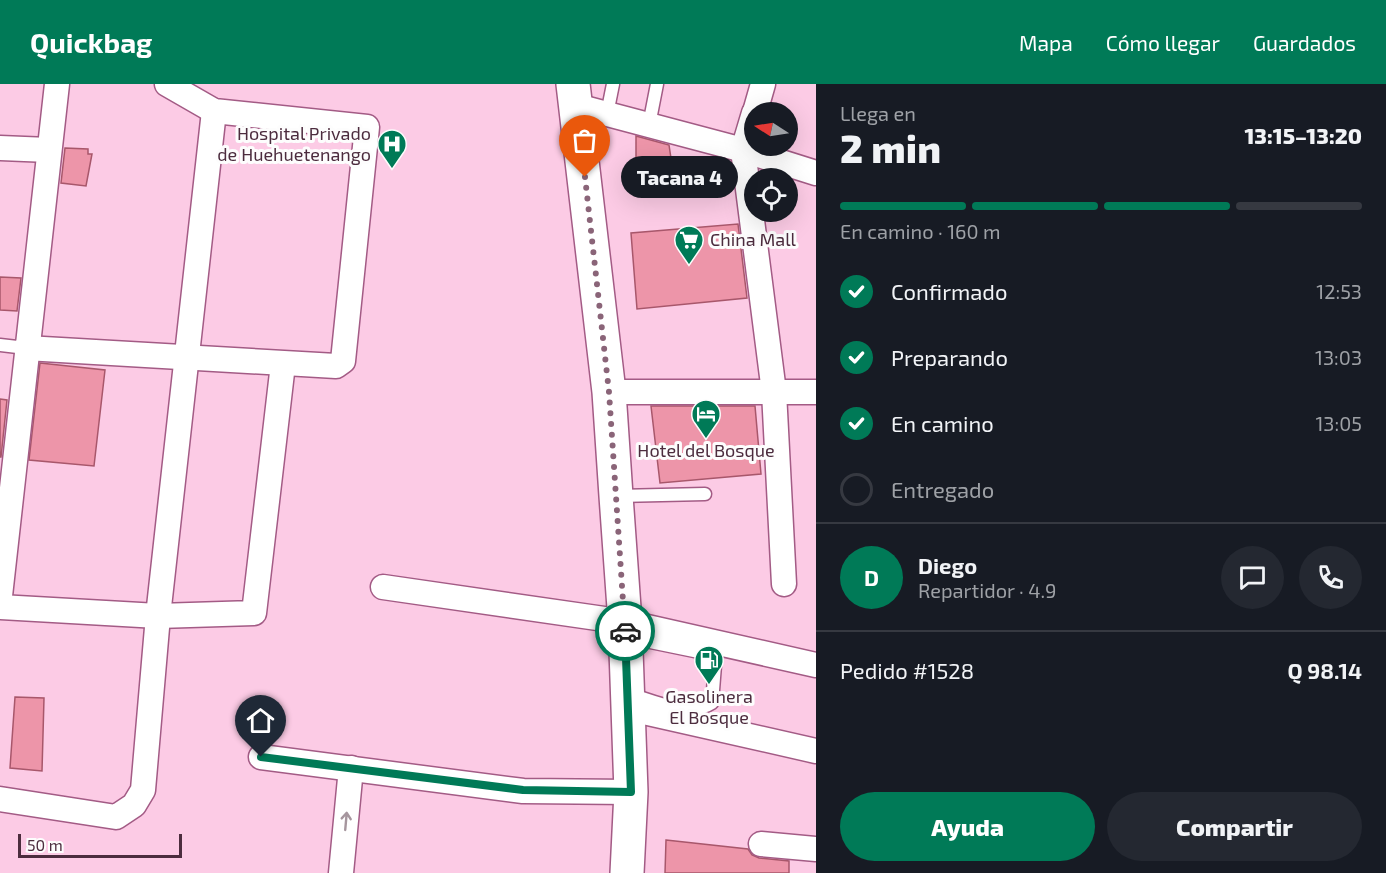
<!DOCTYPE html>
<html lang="es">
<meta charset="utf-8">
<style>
:root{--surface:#171b24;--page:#242831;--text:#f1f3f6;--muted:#9ea1a6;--line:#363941;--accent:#007a57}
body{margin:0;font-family:"Exo 2",sans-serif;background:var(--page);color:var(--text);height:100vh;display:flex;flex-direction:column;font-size:22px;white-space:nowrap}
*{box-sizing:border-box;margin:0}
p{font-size:20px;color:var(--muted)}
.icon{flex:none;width:33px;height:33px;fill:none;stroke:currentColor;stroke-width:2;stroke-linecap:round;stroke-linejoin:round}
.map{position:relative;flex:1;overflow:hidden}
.panel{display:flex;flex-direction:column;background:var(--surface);width:570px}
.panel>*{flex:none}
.needle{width:39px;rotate:282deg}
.tools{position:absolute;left:744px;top:18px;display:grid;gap:12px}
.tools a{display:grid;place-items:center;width:54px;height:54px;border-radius:50%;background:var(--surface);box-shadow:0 6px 24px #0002;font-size:30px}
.scale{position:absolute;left:18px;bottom:15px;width:164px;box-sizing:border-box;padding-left:6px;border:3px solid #4c2c3e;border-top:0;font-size:16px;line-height:21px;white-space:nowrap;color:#4c2c3e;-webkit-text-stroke:4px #fdfdfd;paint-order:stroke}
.pin{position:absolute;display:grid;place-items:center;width:51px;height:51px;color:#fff;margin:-62px -26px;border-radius:50% 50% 50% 0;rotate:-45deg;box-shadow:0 0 6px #0007}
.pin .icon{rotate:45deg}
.courier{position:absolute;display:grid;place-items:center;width:60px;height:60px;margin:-30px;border:4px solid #007a57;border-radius:50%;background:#fff;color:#222;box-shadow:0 2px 8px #0007}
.bubble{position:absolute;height:42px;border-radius:21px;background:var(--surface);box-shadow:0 6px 24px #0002;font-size:20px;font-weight:800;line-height:42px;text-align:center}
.overview em{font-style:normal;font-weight:800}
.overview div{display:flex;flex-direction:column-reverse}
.overview{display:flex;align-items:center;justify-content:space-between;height:102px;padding:0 24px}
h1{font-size:39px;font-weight:800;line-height:45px}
.bar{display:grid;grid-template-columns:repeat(4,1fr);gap:9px 6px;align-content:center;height:72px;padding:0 24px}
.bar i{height:8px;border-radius:4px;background:var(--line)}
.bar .on{background:var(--accent)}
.bar p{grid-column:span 4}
.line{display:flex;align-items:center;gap:15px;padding:0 24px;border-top:2px solid var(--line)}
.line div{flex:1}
.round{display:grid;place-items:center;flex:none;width:63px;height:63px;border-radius:32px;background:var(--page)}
ol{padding:0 24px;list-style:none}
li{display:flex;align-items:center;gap:18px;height:66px}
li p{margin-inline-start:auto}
li .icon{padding:6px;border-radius:50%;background:var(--accent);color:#fff;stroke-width:4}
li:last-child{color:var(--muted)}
li i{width:33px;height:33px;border:3px solid var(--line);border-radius:50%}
.button{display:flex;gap:12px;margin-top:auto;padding:12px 24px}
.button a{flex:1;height:69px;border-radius:36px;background:var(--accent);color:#fff;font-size:24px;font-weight:800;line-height:69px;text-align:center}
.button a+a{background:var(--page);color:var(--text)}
header{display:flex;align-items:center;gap:36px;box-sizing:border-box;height:84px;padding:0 30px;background:var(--accent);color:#fff}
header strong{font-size:28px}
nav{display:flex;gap:33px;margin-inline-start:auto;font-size:21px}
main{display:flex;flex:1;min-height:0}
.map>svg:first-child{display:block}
.building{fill:#ed95a9;stroke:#a8576b;stroke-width:1.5}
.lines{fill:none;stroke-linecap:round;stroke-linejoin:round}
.lane-casing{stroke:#a35b85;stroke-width:15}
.street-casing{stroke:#a35b85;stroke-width:27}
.primary-casing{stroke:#a35b85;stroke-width:36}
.lane{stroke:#fff;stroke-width:12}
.street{stroke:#fff;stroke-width:24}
.primary{stroke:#fff;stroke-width:33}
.oneway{stroke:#a6969e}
.done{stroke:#8a6478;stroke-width:6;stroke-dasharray:0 10.8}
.route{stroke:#007a57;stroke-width:8}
.labels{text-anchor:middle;stroke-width:6;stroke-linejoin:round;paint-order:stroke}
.poi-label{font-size:18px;fill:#4c2c3e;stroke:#fdfdfd}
</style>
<header>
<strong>Quickbag</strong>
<nav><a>Mapa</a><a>Cómo llegar</a><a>Guardados</a></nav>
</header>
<main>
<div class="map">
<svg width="816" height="789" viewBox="0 0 816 789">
<rect width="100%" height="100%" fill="#fccbe5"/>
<!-- building -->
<g class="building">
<path d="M636,52L669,61L672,81L636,83Z"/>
<path d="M65,64L88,65V70H92L86,102L61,99Z"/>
<path d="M738,140L747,214L637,225L631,149Z"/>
<path d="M0,193L21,194L17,227L0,226Z"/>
<path d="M40,279L105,286L94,382L29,376Z"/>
<path d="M0,315L7,316L1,373H0Z"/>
<path d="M651,322H755L761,390L660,399Z"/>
<path d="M15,613L44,614L42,687L10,684Z"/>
<path d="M666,756L748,765L752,771L759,774L789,777V789H665Z"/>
</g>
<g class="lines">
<!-- lane casing -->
<g class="lane-casing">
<g id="lane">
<path d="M607,30L613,0"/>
<path d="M649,41L657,0"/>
<path d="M0,261L26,264"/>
<path d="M618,412L705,410"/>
<path d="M626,553L699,568L711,573L715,581L712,619C689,634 654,617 630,610"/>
</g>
</g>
<!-- street casing -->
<g class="street-casing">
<g id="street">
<path d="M577,22L743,66L816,89"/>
<path d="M755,28L763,0"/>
<path d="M754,29L743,66L774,308L784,500"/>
<path d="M0,64L49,66"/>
<path d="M26,264L336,282L343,277L367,43L214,27L167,0"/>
<path d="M609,308H816"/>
<path d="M383,503L625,538L816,581"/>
<path d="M0,512L57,0"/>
<path d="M0,523L158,532L254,529L283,280"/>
<path d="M626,624L816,667"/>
<path d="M261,673L523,707L631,708"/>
<path d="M0,715L116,733L134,721L143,706L158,532L214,27"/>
<path d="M761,760L816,765"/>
<path d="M341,789L351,684"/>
</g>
</g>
<!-- primary casing -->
<g class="primary-casing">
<path id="primary" d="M573,0L609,308L616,412L625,538L631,708L627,789"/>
</g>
<!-- lane -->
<use href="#lane" class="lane"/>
<!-- street -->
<use href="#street" class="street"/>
<!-- primary -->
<use href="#primary" class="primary"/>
</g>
<!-- one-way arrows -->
<defs><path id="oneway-shaft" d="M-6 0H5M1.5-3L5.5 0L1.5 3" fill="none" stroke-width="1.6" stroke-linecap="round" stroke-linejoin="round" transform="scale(1.5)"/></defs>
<use class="oneway" href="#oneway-shaft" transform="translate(346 737) rotate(-85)"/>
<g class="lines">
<!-- done -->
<path class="done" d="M585,93L609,308L625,547"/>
<!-- route -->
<path class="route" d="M261,673L523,706L631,708L625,547"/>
</g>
<!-- icons -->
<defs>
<g id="hospital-pin" transform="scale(1.5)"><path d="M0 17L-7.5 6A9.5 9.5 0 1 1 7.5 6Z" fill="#007a57" stroke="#fdfdfd"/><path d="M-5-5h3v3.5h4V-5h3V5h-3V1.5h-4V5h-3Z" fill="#fff"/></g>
<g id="supermarket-pin" transform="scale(1.5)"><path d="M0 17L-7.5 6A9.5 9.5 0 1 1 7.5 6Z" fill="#007a57" stroke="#fdfdfd"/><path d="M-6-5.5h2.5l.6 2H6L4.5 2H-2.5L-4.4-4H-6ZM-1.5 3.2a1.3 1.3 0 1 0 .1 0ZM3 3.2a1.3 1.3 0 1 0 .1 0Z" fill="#fff"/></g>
<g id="hotel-pin" transform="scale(1.5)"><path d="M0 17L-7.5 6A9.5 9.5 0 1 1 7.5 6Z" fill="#007a57" stroke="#fdfdfd"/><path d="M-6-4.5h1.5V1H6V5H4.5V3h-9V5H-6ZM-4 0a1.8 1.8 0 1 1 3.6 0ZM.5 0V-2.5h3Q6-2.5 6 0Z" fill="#fff"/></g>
<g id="fuel-pin" transform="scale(1.5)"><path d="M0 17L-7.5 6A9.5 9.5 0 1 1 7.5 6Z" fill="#007a57" stroke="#fdfdfd"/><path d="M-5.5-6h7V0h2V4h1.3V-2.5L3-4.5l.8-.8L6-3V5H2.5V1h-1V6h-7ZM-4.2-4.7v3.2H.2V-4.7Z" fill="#fff"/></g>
</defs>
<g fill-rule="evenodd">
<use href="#hospital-pin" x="392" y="60"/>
<use href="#supermarket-pin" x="689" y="156"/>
<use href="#hotel-pin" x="706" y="330"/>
<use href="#fuel-pin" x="709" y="576"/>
</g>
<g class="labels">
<!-- poi labels -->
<g class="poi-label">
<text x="371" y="56" text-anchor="end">Hospital Privado<tspan x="371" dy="21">de Huehuetenango</tspan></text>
<text x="710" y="162" text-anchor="start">China Mall</text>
<text x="706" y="373">Hotel del Bosque</text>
<text x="709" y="619">Gasolinera<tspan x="709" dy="21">El Bosque</tspan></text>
</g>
</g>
</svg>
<div class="tools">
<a><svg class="needle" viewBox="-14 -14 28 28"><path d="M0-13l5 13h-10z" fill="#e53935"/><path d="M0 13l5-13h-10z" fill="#9ea1a6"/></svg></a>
<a><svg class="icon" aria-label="locate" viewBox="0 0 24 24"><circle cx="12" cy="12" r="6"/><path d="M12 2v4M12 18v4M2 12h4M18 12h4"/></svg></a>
</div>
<div class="scale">50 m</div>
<div class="pin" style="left:585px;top:93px;background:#ea580c"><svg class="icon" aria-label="bag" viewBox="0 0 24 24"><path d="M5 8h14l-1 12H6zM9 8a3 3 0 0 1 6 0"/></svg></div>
<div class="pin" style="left:261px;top:673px;background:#1f2937"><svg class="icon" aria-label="home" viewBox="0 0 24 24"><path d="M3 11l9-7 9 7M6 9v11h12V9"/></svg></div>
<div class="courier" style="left:625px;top:547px"><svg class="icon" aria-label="car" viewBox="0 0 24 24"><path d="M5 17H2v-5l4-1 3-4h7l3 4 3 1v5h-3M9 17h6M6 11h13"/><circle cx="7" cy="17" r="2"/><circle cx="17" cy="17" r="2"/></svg></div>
<div class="bubble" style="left:621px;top:72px;width:117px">Tacana 4</div>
</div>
<section class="panel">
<div class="overview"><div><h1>2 min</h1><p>Llega en</p></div><em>13:15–13:20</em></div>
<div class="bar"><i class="on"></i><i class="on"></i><i class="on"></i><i></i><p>En camino · 160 m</p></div>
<ol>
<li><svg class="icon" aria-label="check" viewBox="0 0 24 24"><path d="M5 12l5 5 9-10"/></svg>Confirmado<p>12:53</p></li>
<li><svg class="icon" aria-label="check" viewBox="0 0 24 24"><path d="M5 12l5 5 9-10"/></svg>Preparando<p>13:03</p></li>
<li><svg class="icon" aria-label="check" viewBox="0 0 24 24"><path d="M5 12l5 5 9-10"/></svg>En camino<p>13:05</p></li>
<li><i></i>Entregado</li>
</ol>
<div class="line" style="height:108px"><b class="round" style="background:var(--accent);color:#fff">D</b><div><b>Diego</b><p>Repartidor · 4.9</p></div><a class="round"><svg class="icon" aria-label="chat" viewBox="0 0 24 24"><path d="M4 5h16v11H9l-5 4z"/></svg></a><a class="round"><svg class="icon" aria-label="phone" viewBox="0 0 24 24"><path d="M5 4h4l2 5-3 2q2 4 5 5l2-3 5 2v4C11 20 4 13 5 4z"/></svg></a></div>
<div class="line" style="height:78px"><div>Pedido #1528</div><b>Q 98.14</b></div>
<div class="button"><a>Ayuda</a><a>Compartir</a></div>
</section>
</main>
